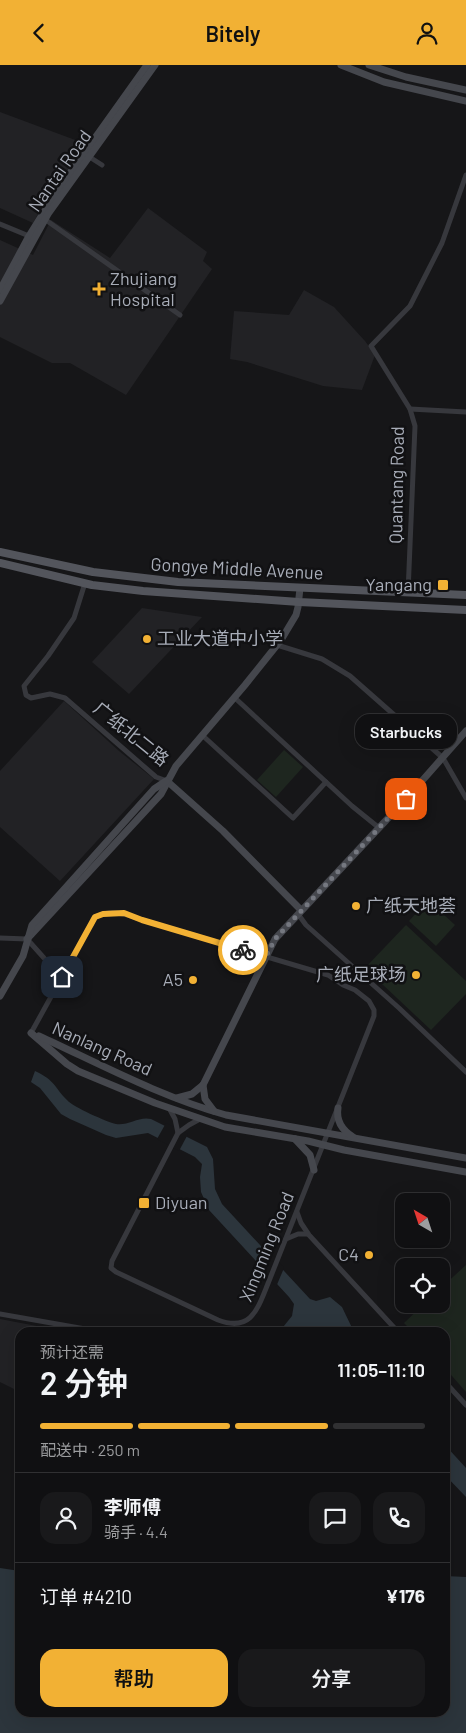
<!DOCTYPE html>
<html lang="zh">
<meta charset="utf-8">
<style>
:root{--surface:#101012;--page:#19191b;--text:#f1f3f6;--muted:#9c9d9f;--line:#303032;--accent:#f2b134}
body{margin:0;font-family:Barlow,"Noto Sans SC",sans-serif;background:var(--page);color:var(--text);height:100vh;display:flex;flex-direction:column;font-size:19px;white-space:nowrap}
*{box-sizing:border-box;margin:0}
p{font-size:16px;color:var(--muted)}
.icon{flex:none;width:28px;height:28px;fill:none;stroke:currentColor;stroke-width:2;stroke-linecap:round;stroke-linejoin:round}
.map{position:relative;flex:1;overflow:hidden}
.sheet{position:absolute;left:15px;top:1262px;width:435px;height:390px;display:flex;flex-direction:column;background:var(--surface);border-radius:15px;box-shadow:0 5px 20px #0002,0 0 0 1px var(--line)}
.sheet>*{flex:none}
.needle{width:32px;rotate:321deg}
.controls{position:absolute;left:395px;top:1128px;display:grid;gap:10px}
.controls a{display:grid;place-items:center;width:55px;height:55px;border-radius:10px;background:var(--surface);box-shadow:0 5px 20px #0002,0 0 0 1px var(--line);font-size:25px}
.pin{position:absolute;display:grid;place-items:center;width:42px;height:42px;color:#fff;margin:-21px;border-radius:10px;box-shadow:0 2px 8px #0006}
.courier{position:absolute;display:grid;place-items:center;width:50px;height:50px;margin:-25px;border:4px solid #f2b134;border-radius:50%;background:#fff;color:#222;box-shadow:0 1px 6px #0007}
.bubble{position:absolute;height:35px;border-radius:15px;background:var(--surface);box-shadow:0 5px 20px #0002,0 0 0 1px var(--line);font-size:16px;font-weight:600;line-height:35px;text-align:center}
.headline em{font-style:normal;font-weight:600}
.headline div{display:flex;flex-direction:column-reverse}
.headline{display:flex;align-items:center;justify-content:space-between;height:85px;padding:0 25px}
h1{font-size:32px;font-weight:600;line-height:38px}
.bar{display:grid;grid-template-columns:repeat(4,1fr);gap:8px 5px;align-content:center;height:60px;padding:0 25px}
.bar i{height:6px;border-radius:4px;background:var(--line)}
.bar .current{background:var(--accent)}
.bar p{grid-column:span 4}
.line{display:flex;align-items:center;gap:12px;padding:0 25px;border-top:1px solid var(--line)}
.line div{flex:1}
.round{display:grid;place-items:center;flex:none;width:52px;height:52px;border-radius:15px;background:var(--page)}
.button{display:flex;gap:10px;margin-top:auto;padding:10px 25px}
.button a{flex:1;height:58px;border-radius:15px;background:var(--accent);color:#111;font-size:20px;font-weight:600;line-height:58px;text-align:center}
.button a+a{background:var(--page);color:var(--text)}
header{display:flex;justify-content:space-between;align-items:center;height:65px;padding:0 25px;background:var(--accent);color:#111;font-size:22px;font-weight:600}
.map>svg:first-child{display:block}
.built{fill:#222225}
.green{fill:#1e261f}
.water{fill:#2c353c}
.pier{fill:#161618}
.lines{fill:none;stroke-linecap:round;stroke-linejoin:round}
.street{stroke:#37383d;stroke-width:5}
.secondary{stroke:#45474d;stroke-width:7}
.primary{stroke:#53555c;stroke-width:8}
.done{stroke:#757880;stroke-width:5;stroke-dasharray:0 9}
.route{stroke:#f2b134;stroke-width:6}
.poi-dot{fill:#f2b134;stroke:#111113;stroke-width:2}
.labels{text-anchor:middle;stroke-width:5;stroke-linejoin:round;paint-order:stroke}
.street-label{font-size:18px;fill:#a8adb8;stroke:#111113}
.poi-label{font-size:18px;fill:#a8adb8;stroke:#111113;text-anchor:start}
</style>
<header><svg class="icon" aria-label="back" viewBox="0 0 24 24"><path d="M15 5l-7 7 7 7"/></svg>Bitely<svg class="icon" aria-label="person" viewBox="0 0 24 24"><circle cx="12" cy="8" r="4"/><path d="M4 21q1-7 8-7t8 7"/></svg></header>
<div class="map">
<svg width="466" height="1668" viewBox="0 0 466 1668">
<rect width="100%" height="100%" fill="#161618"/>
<!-- built -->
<g class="built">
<path d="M0,47L86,79L43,140L33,158L0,143Z"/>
<path d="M148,143L207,187L203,196L212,204L126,330L70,298H52L0,272V175L33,190L51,155L110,193Z"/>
<path d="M304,225L334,242L365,276L375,290L362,325L323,321L247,297L230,294L234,246L289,250Z"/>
<path d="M142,543L202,552L129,629L92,597Z"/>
<path d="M64,636L119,686L154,714L60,816L0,762V706Z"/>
<path d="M0,1254L42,1262L40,1267L20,1268V1327L0,1317Z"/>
</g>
<!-- green -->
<g class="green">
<path d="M284,685L303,702L276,732L257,715Z"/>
<path d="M428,835L455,860L436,881L409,856Z"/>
<path d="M406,860L466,916V929L431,965L365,903Z"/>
<path d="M466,1200V1327L445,1303V1268L413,1267L404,1258L424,1239H441V1223Z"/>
</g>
<!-- water -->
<g class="water">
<path d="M35,1006C56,1016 53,1021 67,1035C73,1042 107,1057 116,1059C128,1061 139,1051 151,1054L207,1082L213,1094L215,1124L222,1139L310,1234L316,1236L330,1232L342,1242L354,1267H279L292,1251L294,1239L289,1232L209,1145L201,1127L200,1112L202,1099L195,1092L148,1068L116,1073L106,1070L70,1054L61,1049L40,1023L31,1017Z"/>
<path d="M445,1380L466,1403V1432L445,1410Z"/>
<path d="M0,1503L20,1506V1648H445V1511L466,1512V1668H0Z"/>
</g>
<!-- pier -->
<g class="pier">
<path d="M166,1058L188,1069L179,1086L157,1074Z"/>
<path d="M271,1188L284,1203L276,1222L263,1208Z"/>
</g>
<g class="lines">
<!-- street -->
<g class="street">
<path d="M88,91L102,100"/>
<path d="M43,153L180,250"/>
<path d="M0,159L29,171"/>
<path d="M410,344L466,347"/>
<path d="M85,518L74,553L48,591L24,621L26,630L31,633L50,629L65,633L156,712L167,716"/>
<path d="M408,528L415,361L410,344L371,281L410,241L442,178L466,110"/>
<path d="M277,580L322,594L350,611L443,693L466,733"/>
<path d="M235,633L352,741L378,762"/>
<path d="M202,670L293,753L326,717"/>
<path d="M298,849L306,860L399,943L466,1007"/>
<path d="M0,873L27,874L61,912"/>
<path d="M31,968L95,852C113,844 125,849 142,855L328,910L343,920L355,925L369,936L374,945V951L267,1221C257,1246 250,1267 218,1255L116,1207L111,1203L112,1196L178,1068L189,1060L200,1054"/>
<path d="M169,1043L175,1054L178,1068"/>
<path d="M297,1147L301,1158L309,1170L399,1268"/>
<path d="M286,1174L298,1169H308"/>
<path d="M0,1249L108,1268"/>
<path d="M445,1317L466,1340"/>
</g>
<!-- secondary -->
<g class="secondary">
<path d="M341,0L384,17L466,36"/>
<path d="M369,0L406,12L466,25"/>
<path d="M0,225L29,171L55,129L147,0"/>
<path d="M0,236L48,149L155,0"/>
<path d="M167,716L223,766L301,845"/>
<path d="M27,874L161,729L176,701L245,620L281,575L296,550L298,542L300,523"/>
<path d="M0,931L23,891L32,860L154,724L166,716"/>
<path d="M31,968L67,999L78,1006L155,1038L225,1062L308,1076L344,1085L466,1107"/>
<path d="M39,971C100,999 161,1032 226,1050L466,1093"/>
<path d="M203,1020L205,1034L214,1046"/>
<path d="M177,1033L192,1029L203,1020L275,874L406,734L466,666"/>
<path d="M338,1043C336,1055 342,1065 353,1072"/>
<path d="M295,1074L310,1090L314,1105"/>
</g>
<!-- primary -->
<g class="primary">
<path d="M0,487L93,507L178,517L466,530"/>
<path d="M0,498L92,520L143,526L299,537L466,545"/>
</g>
</g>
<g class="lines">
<!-- done -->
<path class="done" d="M243,885L266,891L275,874L406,734"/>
<!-- route -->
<path class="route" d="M62,912L95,852L103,849L124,848L142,855L243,885"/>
</g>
<!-- markers -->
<g class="poi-dot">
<path d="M96.5 216.5h5v5h5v5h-5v5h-5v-5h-5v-5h5z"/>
<rect x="437" y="514" width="12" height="12" rx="2.5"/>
<circle cx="147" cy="574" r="5"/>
<circle cx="356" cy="841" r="5"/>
<circle cx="416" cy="910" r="5"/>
<circle cx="193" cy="915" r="5"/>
<rect x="138" y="1132" width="12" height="12" rx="2.5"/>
<circle cx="369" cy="1190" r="5"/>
</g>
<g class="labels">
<!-- street labels -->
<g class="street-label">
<text transform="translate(60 106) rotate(-55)" y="6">Nantai Road</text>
<text transform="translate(397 420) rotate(-89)" y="6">Quantang Road</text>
<text transform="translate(237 504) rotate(3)" y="6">Gongye Middle Avenue</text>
<text transform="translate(131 669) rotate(39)" y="6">广纸北二路</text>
<text transform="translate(102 984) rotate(24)" y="6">Nanlang Road</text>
<text transform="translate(267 1182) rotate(-68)" y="6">Xingming Road</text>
</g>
<!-- poi labels -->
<g class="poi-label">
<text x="110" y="220">Zhujiang<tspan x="110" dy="21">Hospital</tspan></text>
<text x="432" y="526" text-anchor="end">Yangang</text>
<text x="157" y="580">工业大道中小学</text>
<text x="366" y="847">广纸天地荟</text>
<text x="406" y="916" text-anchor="end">广纸足球场</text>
<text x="183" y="921" text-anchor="end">A5</text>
<text x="155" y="1144">Diyuan</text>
<text x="359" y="1196" text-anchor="end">C4</text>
</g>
</g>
</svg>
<div class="controls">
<a><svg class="needle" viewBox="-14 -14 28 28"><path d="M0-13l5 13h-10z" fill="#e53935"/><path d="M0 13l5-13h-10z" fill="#9c9d9f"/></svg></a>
<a><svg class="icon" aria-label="locate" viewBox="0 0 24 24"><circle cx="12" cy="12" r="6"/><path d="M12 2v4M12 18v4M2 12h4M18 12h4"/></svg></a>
</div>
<div class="pin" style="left:406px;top:734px;background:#ea580c"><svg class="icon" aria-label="bag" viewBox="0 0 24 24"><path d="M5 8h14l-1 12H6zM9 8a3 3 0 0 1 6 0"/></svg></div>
<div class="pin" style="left:62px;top:912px;background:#1f2937"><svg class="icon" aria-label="home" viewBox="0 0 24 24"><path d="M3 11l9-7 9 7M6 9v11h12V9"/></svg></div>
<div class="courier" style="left:243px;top:885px"><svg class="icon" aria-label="bike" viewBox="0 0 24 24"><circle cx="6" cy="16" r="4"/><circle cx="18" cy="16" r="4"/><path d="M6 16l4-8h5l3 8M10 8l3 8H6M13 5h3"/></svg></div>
<div class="bubble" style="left:355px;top:649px;width:102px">Starbucks</div>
<section class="sheet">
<div class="headline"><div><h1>2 分钟</h1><p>预计还需</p></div><em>11:05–11:10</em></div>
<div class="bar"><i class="current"></i><i class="current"></i><i class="current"></i><i></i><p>配送中 · 250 m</p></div>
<div class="line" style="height:90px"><a class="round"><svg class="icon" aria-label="person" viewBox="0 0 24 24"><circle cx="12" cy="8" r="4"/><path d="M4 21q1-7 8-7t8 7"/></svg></a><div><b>李师傅</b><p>骑手 · 4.4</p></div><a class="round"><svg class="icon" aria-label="chat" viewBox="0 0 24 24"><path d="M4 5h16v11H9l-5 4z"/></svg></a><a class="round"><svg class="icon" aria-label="phone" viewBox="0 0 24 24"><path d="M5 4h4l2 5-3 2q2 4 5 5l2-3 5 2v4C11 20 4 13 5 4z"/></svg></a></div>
<div class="line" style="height:65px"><div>订单 #4210</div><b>¥176</b></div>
<div class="button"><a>帮助</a><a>分享</a></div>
</section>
</div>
